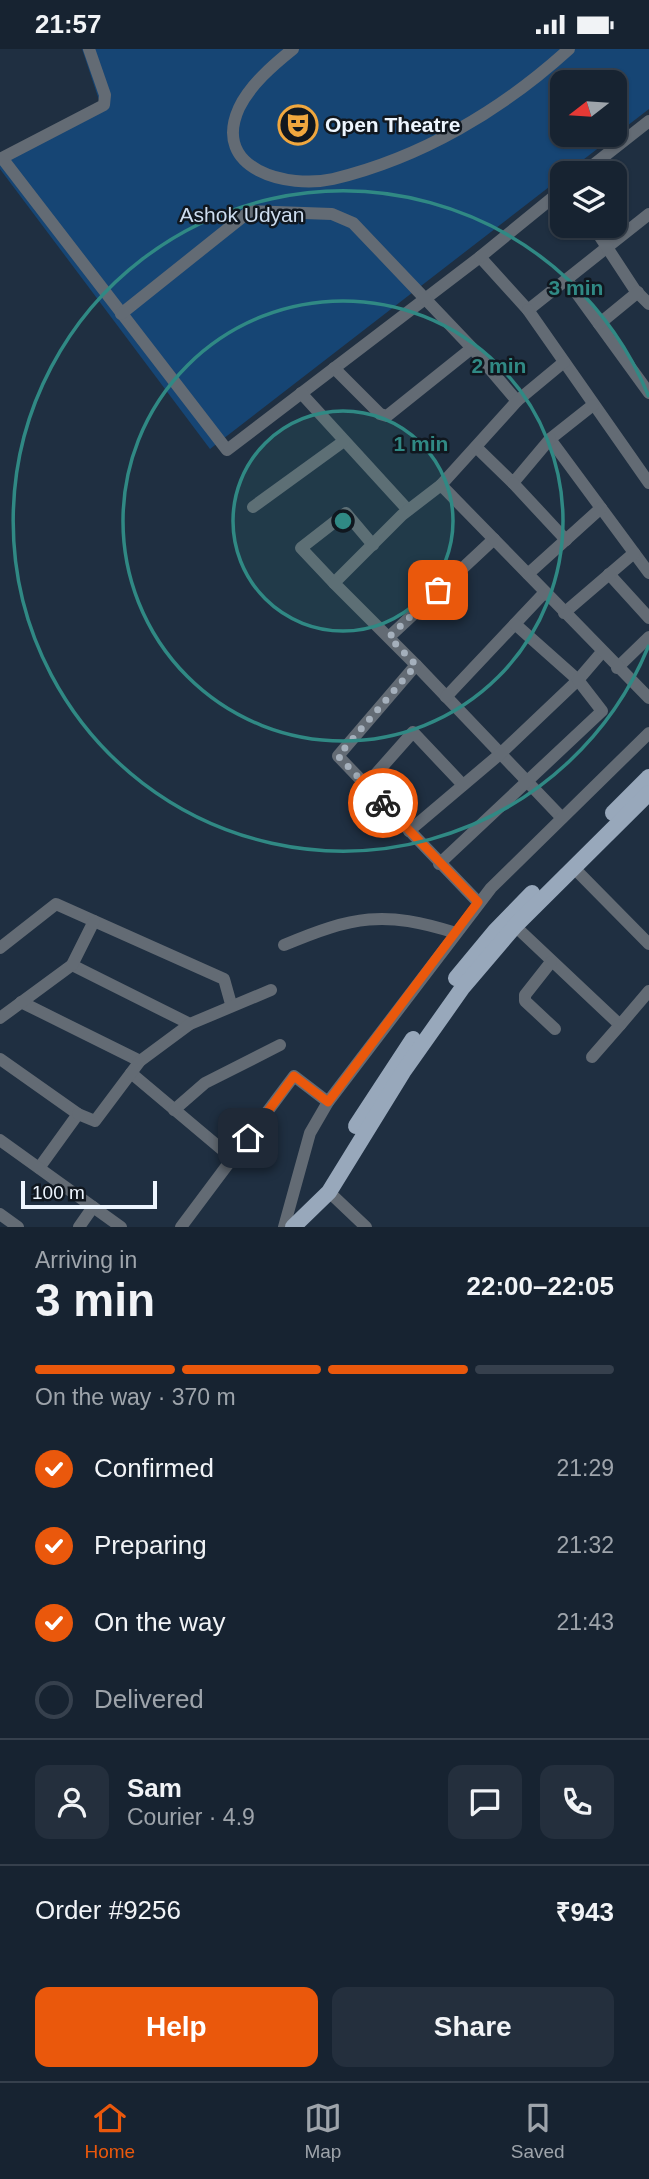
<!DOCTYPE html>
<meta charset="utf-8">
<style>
:root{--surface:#172331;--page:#242f3d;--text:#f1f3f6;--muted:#9ea4ab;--line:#36404d;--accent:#ea580c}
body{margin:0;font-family:Helvetica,sans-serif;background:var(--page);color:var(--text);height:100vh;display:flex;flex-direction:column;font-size:26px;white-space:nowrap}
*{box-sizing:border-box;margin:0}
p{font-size:23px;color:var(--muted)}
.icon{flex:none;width:38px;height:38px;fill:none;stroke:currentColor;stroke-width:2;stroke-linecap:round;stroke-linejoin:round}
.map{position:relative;height:1178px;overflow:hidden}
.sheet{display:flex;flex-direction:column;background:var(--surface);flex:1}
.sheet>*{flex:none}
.needle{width:46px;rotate:253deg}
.fabs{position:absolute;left:550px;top:21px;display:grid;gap:14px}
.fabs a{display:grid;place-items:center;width:77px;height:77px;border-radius:14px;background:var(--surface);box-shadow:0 2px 5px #0004,0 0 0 2px var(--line);font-size:35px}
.scale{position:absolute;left:21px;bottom:18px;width:136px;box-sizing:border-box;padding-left:7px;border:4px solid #edf5fe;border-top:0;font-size:19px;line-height:24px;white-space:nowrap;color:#edf5fe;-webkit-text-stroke:5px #10171f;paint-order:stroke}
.pin{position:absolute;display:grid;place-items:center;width:60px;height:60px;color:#fff;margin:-30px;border-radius:14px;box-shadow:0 4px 10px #0006}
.courier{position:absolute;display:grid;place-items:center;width:70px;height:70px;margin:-35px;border:5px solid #ea580c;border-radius:50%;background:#fff;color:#222;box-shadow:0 2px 9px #0007}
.headline em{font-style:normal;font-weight:600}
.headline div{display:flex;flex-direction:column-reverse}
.headline{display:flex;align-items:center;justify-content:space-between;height:119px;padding:0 35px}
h1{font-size:46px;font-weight:600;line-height:52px}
.bar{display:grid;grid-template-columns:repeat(4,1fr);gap:10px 7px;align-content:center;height:84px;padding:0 35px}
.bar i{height:9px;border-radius:5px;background:var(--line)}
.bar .on{background:var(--accent)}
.bar p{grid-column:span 4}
.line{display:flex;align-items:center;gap:18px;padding:0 35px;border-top:2px solid var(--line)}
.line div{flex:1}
.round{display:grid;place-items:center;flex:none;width:74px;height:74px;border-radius:14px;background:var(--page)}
ol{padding:0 35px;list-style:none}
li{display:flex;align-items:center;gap:21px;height:77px}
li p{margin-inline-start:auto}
li .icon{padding:7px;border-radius:50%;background:var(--accent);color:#fff;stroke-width:4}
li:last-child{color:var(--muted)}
li i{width:38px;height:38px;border:4px solid var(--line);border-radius:50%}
.action{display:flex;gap:14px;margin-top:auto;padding:14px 35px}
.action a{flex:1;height:80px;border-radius:14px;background:var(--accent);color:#fff;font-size:28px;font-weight:600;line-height:80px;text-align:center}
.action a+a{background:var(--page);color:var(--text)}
.status{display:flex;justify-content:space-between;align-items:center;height:49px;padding:0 35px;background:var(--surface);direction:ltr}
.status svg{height:19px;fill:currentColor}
.dock{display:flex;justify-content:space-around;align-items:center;height:98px;border-top:2px solid var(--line);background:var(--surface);font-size:19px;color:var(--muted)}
.dock a{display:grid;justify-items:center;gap:4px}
.dock .on{color:var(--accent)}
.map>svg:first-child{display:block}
.green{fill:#164574;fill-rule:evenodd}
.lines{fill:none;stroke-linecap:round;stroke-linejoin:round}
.minor{stroke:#636b74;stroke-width:12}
.major{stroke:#98a8bb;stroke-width:16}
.done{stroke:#a5b0bc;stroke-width:7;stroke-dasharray:0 12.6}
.route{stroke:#ea580c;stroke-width:9}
.ring{fill:none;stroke:#308984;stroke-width:3.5}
.labels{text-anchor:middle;stroke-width:5;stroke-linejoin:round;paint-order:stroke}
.poi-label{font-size:21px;font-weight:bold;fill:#edf5fe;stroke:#10171f;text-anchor:start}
.park-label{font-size:21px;fill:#cddcee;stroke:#10171f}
.centre{fill:#308984;stroke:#10171f;stroke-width:3.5}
.ring-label{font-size:21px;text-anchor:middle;font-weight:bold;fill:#308984;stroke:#10171f;stroke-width:5;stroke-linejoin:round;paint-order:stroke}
</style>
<div class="status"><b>21:57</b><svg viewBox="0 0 49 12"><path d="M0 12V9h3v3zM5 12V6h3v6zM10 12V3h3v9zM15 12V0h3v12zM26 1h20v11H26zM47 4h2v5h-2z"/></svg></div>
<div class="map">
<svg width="649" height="1178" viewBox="0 0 649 1178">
<rect width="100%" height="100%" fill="#1f2f41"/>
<!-- green -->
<path class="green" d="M82,0H649V60L566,124H562V128L210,400L0,120V104L100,54ZM562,33H614V86H562Z"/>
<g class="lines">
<!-- minor -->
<g class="minor">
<path d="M89,0L105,46L104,56L2,109L227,401L480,208L528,261L649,165"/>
<path d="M293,0C273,16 250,36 239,59C211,121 288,140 333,130C421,109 502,61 569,0"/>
<path d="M583,124L649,72"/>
<path d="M593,177L635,241L649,255"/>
<path d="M480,208L562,141"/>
<path d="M567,231L649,344"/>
<path d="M528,261L649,434"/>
<path d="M121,265L250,162L332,165L353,174L472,299L517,352"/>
<path d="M599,275L638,243"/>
<path d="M334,319L380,365L387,367L472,299"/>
<path d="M301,344L408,461"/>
<path d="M593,356L550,390L649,524"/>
<path d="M476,398L513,434L550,390"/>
<path d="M513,434L566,491"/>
<path d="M441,436L517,352L564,313"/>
<path d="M253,458L344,392"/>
<path d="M528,525L601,459"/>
<path d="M609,525L649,569"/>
<path d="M334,534L301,499L346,464L373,496"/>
<path d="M564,564L634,504"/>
<path d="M389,588L494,490"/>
<path d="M416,616L562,769"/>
<path d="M617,619L649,588"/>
<path d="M446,648L545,543"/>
<path d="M366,736L413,683L463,736"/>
<path d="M409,782L500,705L578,631L515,575"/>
<path d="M439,815L602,662L578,631L602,603"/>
<path d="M573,818L649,895"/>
<path d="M478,853L338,707L416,616L334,534L402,466L441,436L649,649"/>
<path d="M515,877L620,976L649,942"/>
<path d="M284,896C353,867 384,861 456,884"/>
<path d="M0,899L56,855L224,930L231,955"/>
<path d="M551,913L525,946V952L555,980"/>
<path d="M72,916L190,975"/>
<path d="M21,953L140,1012"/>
<path d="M0,969L72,916L94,872"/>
<path d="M592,1008L620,976"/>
<path d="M0,1010L78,1065L39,1119"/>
<path d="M131,1024L232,1109"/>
<path d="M174,1061L205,1034L280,996"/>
<path d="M78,1065L95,1072L140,1012L190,975L271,941"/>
<path d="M0,1091L121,1178"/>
<path d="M329,1143L366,1178"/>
<path d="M0,1165L18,1178"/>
<path d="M79,1178L93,1158"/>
<path d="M181,1178L294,1027L328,1053"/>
<path d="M284,1178L310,1084L328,1053L491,839L649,684"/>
</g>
<!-- major -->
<g class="major">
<path d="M613,764L649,728"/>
<path d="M456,929L495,882L532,844"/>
<path d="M356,1077L413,990"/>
<path d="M293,1178L329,1143L403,1023L463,938L515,877L649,744"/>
</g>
</g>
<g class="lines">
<!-- done -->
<path class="done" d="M383,754L338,707L416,616L389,588L438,541"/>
<!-- route -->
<path class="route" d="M248,1089L294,1027L328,1053L478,853L383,754"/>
</g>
<!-- distance rings -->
<circle cx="343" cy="472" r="110" fill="#308984" fill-opacity=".12"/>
<g class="ring">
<circle cx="343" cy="472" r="110"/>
<circle cx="343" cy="472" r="220"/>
<path d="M649 596A330 330 0 1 1 649 348"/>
</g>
<!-- icons -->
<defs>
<g id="theatre-ring" transform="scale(2.0125)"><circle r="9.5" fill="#10171f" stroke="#f0a73e" stroke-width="1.5"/><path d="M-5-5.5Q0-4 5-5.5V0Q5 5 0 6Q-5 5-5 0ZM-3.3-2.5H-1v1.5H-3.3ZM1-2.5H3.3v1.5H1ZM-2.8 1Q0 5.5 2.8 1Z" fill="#f0a73e"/></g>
</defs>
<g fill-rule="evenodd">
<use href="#theatre-ring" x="298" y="76"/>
</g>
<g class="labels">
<!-- poi labels -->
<g class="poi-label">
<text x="325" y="83">Open Theatre</text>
</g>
<!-- park labels -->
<g class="park-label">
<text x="242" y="173">Ashok Udyan</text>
</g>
</g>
<circle cx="343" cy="472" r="10" class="centre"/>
<g class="ring-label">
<text x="576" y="246">3 min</text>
<text x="499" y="324">2 min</text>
<text x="421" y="402">1 min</text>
</g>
</svg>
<div class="fabs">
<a><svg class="needle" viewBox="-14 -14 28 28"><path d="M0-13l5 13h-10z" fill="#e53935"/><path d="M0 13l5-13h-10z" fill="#9ea4ab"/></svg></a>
<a><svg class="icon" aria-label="layers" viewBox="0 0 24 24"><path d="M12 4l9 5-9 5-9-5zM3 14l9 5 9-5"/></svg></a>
</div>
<div class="scale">100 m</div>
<div class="pin" style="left:438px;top:541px;background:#ea580c"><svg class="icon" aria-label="bag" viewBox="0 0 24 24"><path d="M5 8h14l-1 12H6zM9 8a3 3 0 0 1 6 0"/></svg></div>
<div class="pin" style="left:248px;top:1089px;background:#1f2937"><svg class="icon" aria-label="home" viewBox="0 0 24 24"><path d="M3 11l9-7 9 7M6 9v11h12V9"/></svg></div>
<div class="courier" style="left:383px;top:754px"><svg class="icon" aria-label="bike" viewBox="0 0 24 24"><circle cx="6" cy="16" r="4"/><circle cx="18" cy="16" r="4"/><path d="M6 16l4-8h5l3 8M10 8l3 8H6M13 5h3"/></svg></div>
</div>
<section class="sheet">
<div class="headline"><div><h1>3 min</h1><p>Arriving in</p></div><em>22:00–22:05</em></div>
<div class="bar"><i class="on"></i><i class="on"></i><i class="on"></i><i></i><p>On the way · 370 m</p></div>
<ol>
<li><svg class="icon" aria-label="check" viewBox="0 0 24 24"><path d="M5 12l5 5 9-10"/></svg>Confirmed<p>21:29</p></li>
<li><svg class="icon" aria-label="check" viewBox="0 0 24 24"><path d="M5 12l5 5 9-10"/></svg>Preparing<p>21:32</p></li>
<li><svg class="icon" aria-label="check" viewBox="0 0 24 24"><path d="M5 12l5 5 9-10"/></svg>On the way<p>21:43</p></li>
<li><i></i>Delivered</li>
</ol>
<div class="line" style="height:126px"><a class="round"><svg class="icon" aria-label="person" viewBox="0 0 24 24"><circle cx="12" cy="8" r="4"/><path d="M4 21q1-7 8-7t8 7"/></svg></a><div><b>Sam</b><p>Courier · 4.9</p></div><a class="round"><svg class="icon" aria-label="chat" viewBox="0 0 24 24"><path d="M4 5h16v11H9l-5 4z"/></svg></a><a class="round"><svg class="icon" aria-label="phone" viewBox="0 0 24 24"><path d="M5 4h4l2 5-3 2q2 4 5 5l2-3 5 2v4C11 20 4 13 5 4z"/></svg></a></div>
<div class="line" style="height:91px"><div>Order #9256</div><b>₹943</b></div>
<div class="action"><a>Help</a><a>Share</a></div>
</section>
<nav class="dock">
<a class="on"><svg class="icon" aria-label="home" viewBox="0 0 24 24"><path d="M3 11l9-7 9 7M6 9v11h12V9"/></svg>Home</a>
<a><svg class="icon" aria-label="map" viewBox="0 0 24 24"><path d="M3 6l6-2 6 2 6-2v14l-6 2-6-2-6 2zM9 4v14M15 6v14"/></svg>Map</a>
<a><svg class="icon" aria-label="saved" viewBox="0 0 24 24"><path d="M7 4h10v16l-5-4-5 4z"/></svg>Saved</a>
</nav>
